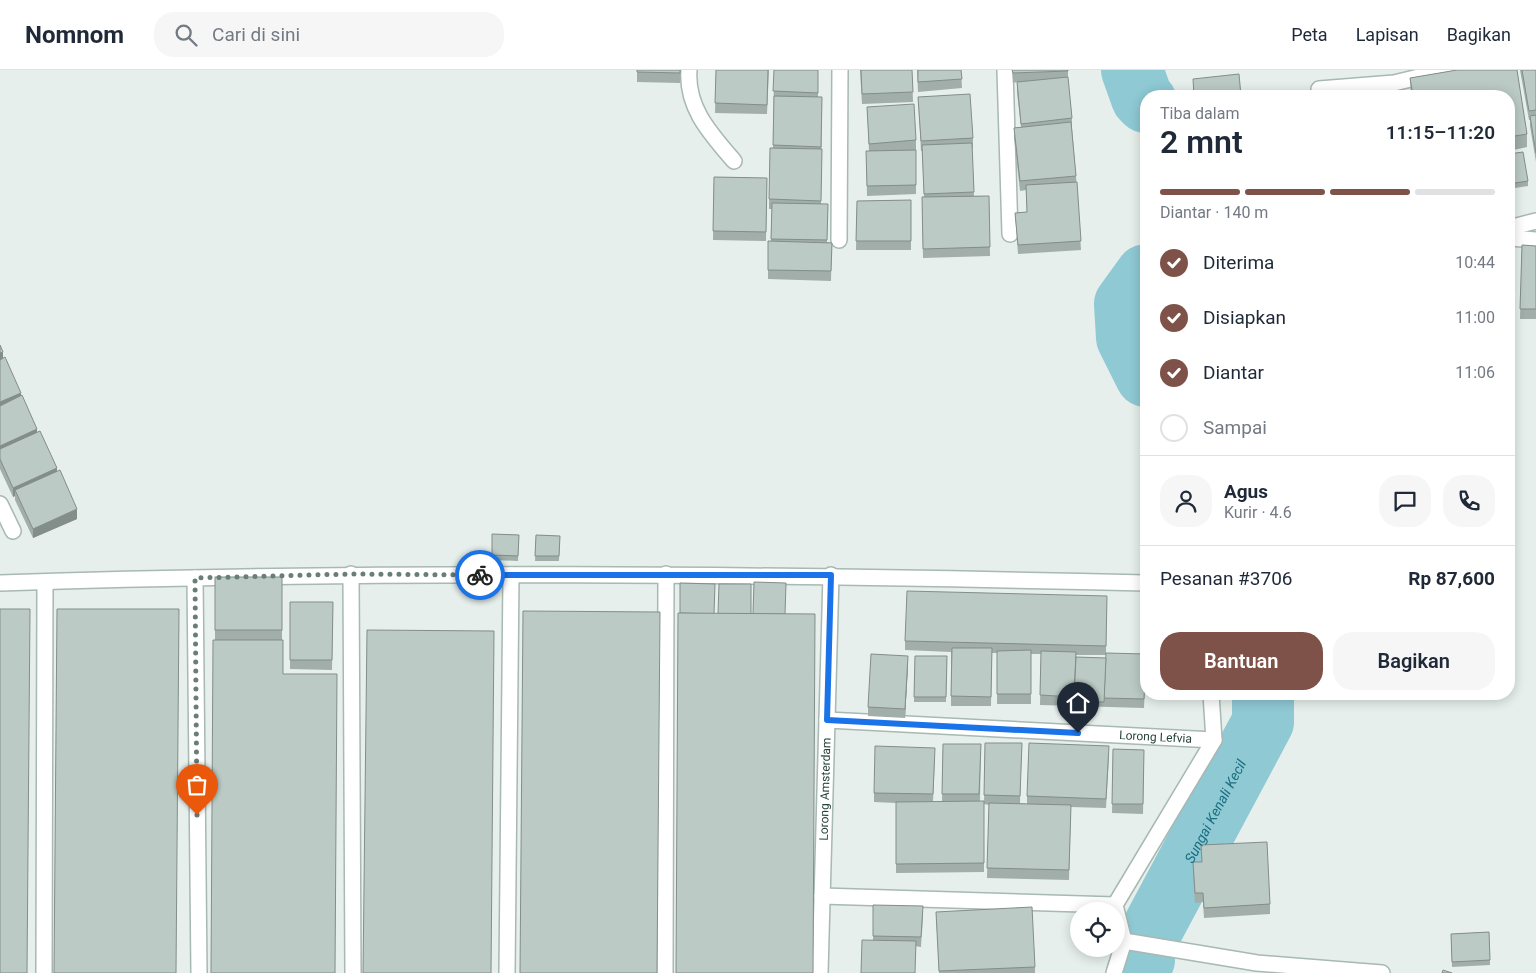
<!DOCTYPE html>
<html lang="id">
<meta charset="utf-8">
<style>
:root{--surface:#fff;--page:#f6f6f7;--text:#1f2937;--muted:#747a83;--line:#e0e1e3;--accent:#7f5249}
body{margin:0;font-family:Roboto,sans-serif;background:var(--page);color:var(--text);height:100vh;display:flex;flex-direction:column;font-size:19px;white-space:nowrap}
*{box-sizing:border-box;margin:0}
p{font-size:16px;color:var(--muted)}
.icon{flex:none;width:28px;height:28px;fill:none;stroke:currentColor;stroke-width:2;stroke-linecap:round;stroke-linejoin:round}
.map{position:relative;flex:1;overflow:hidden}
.sheet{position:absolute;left:1140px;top:20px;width:375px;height:610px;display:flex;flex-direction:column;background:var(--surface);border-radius:20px;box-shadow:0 2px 12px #0003}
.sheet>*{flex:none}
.controls{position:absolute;left:1070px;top:832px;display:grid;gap:10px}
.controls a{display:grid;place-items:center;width:55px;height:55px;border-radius:50%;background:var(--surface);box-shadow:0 2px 12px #0003;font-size:25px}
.pin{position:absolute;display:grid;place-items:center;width:42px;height:42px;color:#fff;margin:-51px -21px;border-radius:50% 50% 50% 0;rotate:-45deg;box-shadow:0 0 5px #0007}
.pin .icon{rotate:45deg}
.courier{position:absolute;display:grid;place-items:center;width:50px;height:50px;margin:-25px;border:4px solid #1a73e8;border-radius:50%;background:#fff;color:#222;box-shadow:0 1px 6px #0007}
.overview em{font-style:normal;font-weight:600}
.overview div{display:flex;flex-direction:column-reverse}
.overview{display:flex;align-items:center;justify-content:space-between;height:85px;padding:0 20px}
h1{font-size:32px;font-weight:600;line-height:38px}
.bar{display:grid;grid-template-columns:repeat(4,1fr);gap:8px 5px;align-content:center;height:60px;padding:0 20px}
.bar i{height:6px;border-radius:4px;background:var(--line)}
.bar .on{background:var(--accent)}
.bar p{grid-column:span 4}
.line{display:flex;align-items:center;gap:12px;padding:0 20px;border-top:1px solid var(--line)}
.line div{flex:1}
.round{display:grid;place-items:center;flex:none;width:52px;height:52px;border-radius:20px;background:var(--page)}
ol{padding:0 20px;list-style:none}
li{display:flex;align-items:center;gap:15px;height:55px}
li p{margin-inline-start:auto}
li .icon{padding:5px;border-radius:50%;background:var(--accent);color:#fff;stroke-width:4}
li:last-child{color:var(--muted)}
li i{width:28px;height:28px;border:2px solid var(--line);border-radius:50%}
.button{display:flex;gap:10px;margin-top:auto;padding:10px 20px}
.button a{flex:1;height:58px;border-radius:20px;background:var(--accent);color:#fff;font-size:20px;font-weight:600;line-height:58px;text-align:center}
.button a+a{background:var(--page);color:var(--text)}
header{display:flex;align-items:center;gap:30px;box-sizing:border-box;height:70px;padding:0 25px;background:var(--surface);border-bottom:1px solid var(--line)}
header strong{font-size:24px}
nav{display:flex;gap:28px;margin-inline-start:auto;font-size:18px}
.search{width:350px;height:45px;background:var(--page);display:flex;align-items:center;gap:12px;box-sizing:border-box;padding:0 18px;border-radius:20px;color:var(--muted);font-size:19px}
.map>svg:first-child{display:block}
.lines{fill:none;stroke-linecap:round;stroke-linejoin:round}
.river{stroke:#8ec9d4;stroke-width:62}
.minor-casing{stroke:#a8b8b2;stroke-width:18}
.minor{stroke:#fff;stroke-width:15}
.wall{fill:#a1aea9;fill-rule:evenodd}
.shaded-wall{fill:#838d89}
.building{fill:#bbcac4;stroke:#838d89}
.done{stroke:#687f78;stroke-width:5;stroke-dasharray:0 9}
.route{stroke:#1a73e8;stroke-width:6}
.labels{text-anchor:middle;stroke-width:4.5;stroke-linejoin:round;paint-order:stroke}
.street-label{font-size:12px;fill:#24423a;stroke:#f7fbf9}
.water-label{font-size:14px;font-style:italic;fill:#1c6f80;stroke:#f7fbf9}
</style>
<header>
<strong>Nomnom</strong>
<div class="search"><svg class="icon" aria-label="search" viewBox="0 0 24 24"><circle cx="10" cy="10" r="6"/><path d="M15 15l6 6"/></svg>Cari di sini</div>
<nav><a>Peta</a><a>Lapisan</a><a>Bagikan</a></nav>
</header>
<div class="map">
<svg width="1536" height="903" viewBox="0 0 1536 903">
<rect width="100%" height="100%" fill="#e6efeb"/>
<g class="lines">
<!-- river -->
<g class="river">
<path d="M1132,0L1142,28L1146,32"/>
<path d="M1146,205L1125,234L1127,268L1146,306"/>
<path id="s1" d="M1154,856L1263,652V624"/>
<path d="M1137,903L1144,890"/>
</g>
<!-- minor casing -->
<g class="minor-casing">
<g id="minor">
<path d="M689,0C686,38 711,64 734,91"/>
<path d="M1005,0L1010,164"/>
<path d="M1319,19L1394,13L1448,0"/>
<path d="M1509,158L1536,151"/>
<path d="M1509,168L1536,170"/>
<path d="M839,170L840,0"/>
<path d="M0,434L13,461"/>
<path d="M351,504L353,903"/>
<path d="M195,508L199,903"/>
<path d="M0,513C382,500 764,504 1146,513"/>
<path id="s2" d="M827,650L1214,670"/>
<path d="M822,826L1115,835"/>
<path d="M1124,871L1257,893L1382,903"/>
<path d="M44,903L45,512"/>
<path d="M507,903L511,505"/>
<path d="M665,903L666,504"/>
<path id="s3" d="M820,903L831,505"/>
<path d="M1114,903L1124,871L1115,835L1214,670L1211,624"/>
</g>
</g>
<!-- minor -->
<use href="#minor" class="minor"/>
</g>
<!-- wall -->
<g class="wall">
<path d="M637,0H681L680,13L637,12Z"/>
<path d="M716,0H769L767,44L715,43Z"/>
<path d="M774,0H818V27H822L821,134H828L827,172L832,173L831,211L768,209V171H771L772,139H769V129L773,78Z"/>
<path d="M860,0H912L913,32L862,34Z"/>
<path d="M917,0H961L962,18L918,22Z"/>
<path d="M1012,0H1068V10L1072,48V58L1076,106L1081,180L1018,184L1015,143L1027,142L1026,120L1020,121L1014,68V58L1021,57L1017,22V12L1013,13Z"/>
<path d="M1457,0H1517L1527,64V77L1509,81V26H1411L1410,8Z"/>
<path d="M1520,0H1536V92L1530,56V50H1529Z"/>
<path d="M918,27L973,68V78H972L974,126H989L990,186L923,188L922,127H924L922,81H921Z"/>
<path d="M867,37L916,70V124L867,126L866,81H869Z"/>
<path d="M1509,84L1528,111V116L1509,119Z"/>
<path d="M714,107L767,108L766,171L713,170Z"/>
<path d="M911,130V180H856L857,131Z"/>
<path d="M1522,175L1536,176V249H1520Z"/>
<path d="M0,275L3,288L37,362L57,401L77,449L33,468L15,430V426L13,427L0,399Z"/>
<path d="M492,464L519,465L518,491L492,490Z"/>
<path d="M536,465L560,466L559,491H535Z"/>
<rect x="215" y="507" width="67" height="63"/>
<path d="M1107,526L1106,583L1146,594L1144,638L1040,635L1041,584H1031V634H997V583H992L991,636H951V582L905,580V571ZM1076,585H1106V588L1076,587Z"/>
<path d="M290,532H333L332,600L290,599Z"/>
<path d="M915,586H947L946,632H914Z"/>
<path d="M908,595L905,648L868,646V637Z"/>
<path d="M985,673H1022L1020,733L1027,734V726L1109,686L1106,738L1071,737L1069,810L987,808L989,735L984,734Z"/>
<path d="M943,674H981L980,731H984V802L896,803V733L874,732V723L935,687L933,732H942Z"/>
<path d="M1113,679L1144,680L1143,744L1112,743Z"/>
<path d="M1193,802L1270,834V844L1204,848L1203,832L1195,833Z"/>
<path d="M873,835L923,846L921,877L873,870Z"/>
<path d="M936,842L1035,897V903H939Z"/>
<path d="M1489,862L1490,895L1452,897L1451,864Z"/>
</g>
<!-- shaded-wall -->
<g class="shaded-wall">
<path d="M3,282V292L0,293V283Z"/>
<path d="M21,323V332L0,342V332Z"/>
<path d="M37,359V369L0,386V376Z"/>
<path d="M57,398V407L15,420V426L13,427V418Z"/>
<path d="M77,439V449L33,468V459Z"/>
<path d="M908,586V595L905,648V639Z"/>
</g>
<!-- building -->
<g class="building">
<path d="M637,0H680V3L637,2Z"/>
<path d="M716,0H768L767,35L715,33Z"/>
<path d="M774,0H818V23L773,21Z"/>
<path d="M861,0H912L913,22L862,24Z"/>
<path d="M918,0H961L962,9L918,12Z"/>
<path d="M1012,0H1068V1L1013,3Z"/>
<path d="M1457,0H1517L1527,64L1509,67V26H1413L1410,8Z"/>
<path d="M1522,0H1536V40L1529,41Z"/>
<path d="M1239,4L1241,26H1194L1193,9Z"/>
<path d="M1068,7L1072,48L1021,54L1017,12Z"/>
<path d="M970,24L973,68L921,71L918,27Z"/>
<path d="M1277,24L1319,25V26H1277Z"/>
<path d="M774,26L822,27L821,77L773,75Z"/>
<path d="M914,34L916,70L869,74L867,37Z"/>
<path d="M1536,45V83L1530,46Z"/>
<path d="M1071,52L1076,106L1020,111L1014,58Z"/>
<path d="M972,73L974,122L924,124L922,75Z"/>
<path d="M770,78L822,79L821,131L769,129Z"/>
<path d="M916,80V115L867,116L866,81Z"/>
<path d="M1523,82L1528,111L1509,114V84Z"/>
<path d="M714,107L767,108L766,162L713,161Z"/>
<path d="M1077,112L1081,171L1018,175L1015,143L1027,142L1026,115Z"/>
<path d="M989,126L990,177L923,179L922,127Z"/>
<path d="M911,130V171H856L857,131Z"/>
<path d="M772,133L828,134L827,170L771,169Z"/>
<path d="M768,171L832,173L831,201L768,200Z"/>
<path d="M1522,175L1536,176V239H1520Z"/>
<path d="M0,275L3,282L0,283Z"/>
<path d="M5,287L21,323L0,332V290Z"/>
<path d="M22,325L37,359L0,376V336Z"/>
<path d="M40,361L57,398L13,418L0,389V379Z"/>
<path d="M60,400L77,439L33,459L15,420Z"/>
<path d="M492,464L519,465L518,486L492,485Z"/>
<path d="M536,465L560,466L559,486H535Z"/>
<rect x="215" y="507" width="67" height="53"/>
<path d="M754,512L786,513L785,544H753Z"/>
<path d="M680,513L715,514L714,544L680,543Z"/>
<path d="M719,514H751V544H718Z"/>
<path d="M907,521L1107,526L1106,576L905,571Z"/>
<path d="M290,532H333L332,590H290Z"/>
<path d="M0,539H30L27,903H0Z"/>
<path d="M57,539H179L176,903H54Z"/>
<path d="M523,541L660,542L657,903H520Z"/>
<path d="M678,543L815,544L813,903H676Z"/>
<path d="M367,560L494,561L491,903H363Z"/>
<path d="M213,570H283V604H337L335,903H211Z"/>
<path d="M952,578H992L991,627L951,626Z"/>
<path d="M1031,580V624H997V581Z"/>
<path d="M1041,581L1076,582L1074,627L1040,625Z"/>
<path d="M1106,583L1146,584L1144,629L1104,628Z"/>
<path d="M871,584L908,586L905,639L868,637Z"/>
<path d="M915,586H947L946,627H914Z"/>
<path d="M1076,587L1106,588L1104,632L1074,631Z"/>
<path d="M985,673H1022L1020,726L984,725Z"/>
<path d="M1029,673L1109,676L1106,729L1027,726Z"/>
<path d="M943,674H981L979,724H942Z"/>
<path d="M875,676L935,678L933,724L874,723Z"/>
<path d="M1113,679L1144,680L1143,734H1112Z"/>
<path d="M984,731V793L896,794V732Z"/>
<path d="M989,733L1071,735L1069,800L987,798Z"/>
<path d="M1267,772L1270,834L1204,838L1203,823H1195L1193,792H1202L1201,775Z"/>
<path d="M873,835L923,836L921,867L873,866Z"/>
<path d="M1032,837L1035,897L939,901L936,842Z"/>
<path d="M1489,862L1490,890L1452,892L1451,864Z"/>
<path d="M862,870L916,871L915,903H861Z"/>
<path d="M1443,900L1452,903H1442Z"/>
</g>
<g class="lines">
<!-- done -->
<path class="done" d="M197,745L195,508L351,504L480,505"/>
<!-- route -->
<path class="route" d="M480,505H831L827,650L1078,663"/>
</g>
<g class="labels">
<!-- street labels -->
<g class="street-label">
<text dy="4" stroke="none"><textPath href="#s2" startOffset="329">Lorong Lefvia</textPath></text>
<text dy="4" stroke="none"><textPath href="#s3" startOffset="184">Lorong Amsterdam</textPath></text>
</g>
<!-- water labels -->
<g class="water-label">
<text dy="5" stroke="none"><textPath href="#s1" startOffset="130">Sungai Kenali Kecil</textPath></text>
</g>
</g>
</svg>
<div class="controls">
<a><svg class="icon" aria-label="locate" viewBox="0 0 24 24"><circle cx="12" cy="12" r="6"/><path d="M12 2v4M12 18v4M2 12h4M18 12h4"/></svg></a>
</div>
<div class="pin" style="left:197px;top:745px;background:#ea580c"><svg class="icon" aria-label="bag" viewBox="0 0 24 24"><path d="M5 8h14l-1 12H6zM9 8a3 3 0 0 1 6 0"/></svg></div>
<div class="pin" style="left:1078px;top:663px;background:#1f2937"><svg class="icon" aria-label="home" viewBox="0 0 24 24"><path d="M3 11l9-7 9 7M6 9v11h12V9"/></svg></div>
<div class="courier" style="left:480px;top:505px"><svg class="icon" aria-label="bike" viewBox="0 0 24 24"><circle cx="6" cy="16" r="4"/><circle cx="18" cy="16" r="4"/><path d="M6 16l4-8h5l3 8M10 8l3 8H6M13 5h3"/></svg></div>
<section class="sheet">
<div class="overview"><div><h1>2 mnt</h1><p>Tiba dalam</p></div><em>11:15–11:20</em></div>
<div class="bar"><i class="on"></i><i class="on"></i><i class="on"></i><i></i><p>Diantar · 140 m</p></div>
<ol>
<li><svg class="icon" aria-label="check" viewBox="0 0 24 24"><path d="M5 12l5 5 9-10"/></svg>Diterima<p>10:44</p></li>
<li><svg class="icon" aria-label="check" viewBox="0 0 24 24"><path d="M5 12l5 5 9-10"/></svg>Disiapkan<p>11:00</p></li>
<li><svg class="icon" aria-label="check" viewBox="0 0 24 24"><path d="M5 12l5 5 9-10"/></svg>Diantar<p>11:06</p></li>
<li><i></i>Sampai</li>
</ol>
<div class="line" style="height:90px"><a class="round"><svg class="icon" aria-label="person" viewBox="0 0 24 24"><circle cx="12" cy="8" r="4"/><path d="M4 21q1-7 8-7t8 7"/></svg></a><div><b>Agus</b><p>Kurir · 4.6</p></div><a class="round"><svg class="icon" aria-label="chat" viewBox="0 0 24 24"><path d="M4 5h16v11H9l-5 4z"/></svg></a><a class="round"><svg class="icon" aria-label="phone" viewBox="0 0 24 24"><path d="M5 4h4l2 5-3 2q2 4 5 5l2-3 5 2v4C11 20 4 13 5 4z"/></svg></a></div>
<div class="line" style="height:65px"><div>Pesanan #3706</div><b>Rp 87,600</b></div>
<div class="button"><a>Bantuan</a><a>Bagikan</a></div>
</section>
</div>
